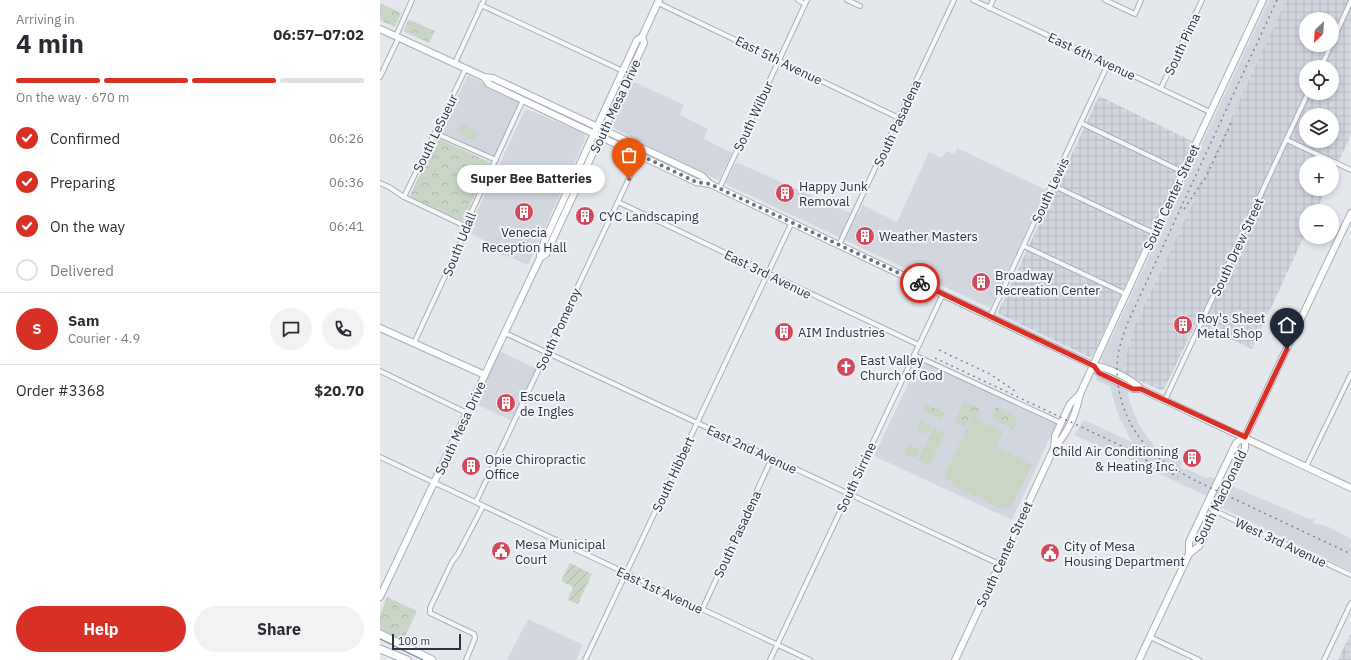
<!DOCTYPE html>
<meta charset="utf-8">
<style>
:root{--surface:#fff;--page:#f2f2f3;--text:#2b2b33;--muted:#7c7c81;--line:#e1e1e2;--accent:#d93025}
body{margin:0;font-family:"IBM Plex Sans",sans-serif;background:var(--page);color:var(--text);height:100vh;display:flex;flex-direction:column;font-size:15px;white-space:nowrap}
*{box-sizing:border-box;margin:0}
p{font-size:13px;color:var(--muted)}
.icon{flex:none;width:22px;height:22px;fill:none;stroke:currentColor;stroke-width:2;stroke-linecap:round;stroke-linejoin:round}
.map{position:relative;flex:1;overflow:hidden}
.panel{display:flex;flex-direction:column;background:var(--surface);width:380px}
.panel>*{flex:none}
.needle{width:26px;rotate:205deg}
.fabs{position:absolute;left:919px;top:12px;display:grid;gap:8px}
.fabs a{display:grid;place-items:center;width:40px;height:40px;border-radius:50%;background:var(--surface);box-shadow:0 2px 6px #0003;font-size:20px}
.scale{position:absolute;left:12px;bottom:10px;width:69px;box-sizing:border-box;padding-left:4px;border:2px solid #2b3445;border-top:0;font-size:11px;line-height:14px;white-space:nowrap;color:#2b3445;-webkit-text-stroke:3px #f4f6f9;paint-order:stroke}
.pin{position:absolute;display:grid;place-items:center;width:34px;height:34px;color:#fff;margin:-41px -17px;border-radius:50% 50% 50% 0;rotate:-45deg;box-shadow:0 0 4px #0007}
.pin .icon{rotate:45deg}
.courier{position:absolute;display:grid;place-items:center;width:40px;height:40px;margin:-20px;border:3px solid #d93025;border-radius:50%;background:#fff;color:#222;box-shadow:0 1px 5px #0007}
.bubble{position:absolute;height:28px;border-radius:14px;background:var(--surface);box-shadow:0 2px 6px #0003;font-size:13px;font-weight:800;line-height:28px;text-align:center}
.summary em{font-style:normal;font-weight:800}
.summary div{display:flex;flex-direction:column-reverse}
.summary{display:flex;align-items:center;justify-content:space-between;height:68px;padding:0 16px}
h1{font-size:26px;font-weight:800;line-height:30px}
.bar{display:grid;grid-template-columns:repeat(4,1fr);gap:6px 4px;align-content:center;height:48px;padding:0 16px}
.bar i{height:5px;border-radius:3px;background:var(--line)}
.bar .selected{background:var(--accent)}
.bar p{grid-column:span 4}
.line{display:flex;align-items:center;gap:10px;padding:0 16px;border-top:1px solid var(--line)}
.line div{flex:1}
.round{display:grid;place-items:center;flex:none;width:42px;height:42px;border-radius:21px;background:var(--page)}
ol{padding:0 16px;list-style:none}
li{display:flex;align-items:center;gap:12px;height:44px}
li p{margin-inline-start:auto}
li .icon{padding:4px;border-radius:50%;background:var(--accent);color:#fff;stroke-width:4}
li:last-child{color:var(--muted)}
li i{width:22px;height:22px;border:2px solid var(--line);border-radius:50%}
.button{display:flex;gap:8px;margin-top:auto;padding:8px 16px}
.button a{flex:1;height:46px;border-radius:24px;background:var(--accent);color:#fff;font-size:16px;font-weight:800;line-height:46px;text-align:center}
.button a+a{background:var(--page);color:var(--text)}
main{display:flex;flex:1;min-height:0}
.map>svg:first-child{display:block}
.built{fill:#d2d6de}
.industrial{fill:url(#industrial-grid);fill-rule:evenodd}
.grass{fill:#c9d6c5}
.park{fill:url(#park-crowns)}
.garden{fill:url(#garden-furrows)}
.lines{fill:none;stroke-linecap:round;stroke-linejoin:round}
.street-casing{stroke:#a9aeb7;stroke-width:6}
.secondary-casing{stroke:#a9aeb7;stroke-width:8}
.primary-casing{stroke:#a3abb8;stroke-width:9}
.street{stroke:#f7f8fa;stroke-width:4}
.secondary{stroke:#fff;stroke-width:6}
.primary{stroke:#fff;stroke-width:7}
.tram{stroke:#7d8696;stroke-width:1}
.rail{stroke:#7d8696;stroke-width:1.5;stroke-dasharray:2 4;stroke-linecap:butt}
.done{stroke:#6c737f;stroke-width:4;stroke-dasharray:0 7.2}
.route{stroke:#d93025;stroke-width:5}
.labels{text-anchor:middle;stroke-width:4;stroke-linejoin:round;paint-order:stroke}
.street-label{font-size:13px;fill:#2b3445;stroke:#f4f6f9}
.poi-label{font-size:13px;fill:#2b3445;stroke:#f4f6f9;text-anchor:start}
</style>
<main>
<section class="panel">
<div class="summary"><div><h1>4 min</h1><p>Arriving in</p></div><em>06:57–07:02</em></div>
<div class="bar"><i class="selected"></i><i class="selected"></i><i class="selected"></i><i></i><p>On the way · 670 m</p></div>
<ol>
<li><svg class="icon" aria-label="check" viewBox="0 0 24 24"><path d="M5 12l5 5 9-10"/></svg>Confirmed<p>06:26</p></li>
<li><svg class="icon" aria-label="check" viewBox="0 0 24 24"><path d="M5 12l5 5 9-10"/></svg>Preparing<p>06:36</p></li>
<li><svg class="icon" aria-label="check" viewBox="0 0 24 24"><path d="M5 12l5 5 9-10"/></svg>On the way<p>06:41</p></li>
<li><i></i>Delivered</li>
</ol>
<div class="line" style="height:72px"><b class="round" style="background:var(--accent);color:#fff">S</b><div><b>Sam</b><p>Courier · 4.9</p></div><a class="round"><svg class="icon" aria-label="chat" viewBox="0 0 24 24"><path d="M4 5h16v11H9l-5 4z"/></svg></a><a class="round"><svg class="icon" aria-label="phone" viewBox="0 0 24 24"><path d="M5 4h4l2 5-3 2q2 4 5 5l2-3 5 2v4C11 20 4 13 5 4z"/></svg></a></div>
<div class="line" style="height:52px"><div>Order #3368</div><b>$20.70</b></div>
<div class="button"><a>Help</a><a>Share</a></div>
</section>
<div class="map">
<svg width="971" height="660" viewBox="0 0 971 660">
<defs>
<pattern id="industrial-grid" width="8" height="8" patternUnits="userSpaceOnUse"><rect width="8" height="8" fill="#d2d6de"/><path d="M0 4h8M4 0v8" fill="none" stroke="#b4b8c0"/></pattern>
<pattern id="park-crowns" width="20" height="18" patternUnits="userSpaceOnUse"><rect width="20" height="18" fill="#c9d6c5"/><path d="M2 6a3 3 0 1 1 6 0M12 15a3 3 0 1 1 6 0" fill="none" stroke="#adb8ab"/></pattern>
<pattern id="garden-furrows" width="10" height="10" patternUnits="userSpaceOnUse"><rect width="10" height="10" fill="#c9d6c5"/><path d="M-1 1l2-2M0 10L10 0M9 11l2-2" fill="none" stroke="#adb8ab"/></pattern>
</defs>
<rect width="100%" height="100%" fill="#e4e7ec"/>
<!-- built -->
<g class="built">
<path d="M889,0H906L834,155L822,178L812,195L815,198L752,330L746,357L745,381L750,403L759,425L774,446L802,461L800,467L805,470L806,469L827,478L831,477L929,519H935L933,523L949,527L971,539V571L842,508L843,504L759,464L694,435L704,420L752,442L738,415L730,386L715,380L723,364L721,360Z"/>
<path d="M88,75L140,102L114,157L61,132Z"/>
<path d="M250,80L304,105L300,115L328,129L324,139L352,153L339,180L336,179L280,153L265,144L232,127L231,121Z"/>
<path d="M145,110H149L204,133L205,139L148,265L110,249L111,244L91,234L95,226L91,224Z"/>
<path d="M577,148L666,190L610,308L348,185L346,182L356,162L477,216L483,205L517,222L549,152L562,158L566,151L574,154Z"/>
<path d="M117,350L159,370L134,422L92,402Z"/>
<path d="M542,355L678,420L632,520L494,456Z"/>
<path d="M148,619L203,645L196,660H127Z"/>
</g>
<!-- industrial -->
<g class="industrial">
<path d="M906,0H971V135L952,176V163H926V189H946L936,211H926V232L872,349L816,323L784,389L780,390L745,374L746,357L752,331L815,198L812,195L822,178L834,155ZM926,19H952V45H926ZM926,67H952V93H926ZM926,115H952V141H926Z"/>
<path d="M719,96L812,141L713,355L709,357L619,314L618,312Z"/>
<path d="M971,633V660H958Z"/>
</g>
<!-- grass -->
<g class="grass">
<path d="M82,123L97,131L96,133L98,134L95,141L78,132Z"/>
<path d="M592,417L623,432L616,447L652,464L630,509L627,507L622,509L574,486L573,482L564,477Z"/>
<path d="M540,420L551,426L547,434L536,430Z"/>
<path d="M554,427L565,432L549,465L538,460Z"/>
<path d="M529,445L540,450L535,459L525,454Z"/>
</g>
<!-- park -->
<g class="park">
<path d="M0,3L21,13L15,27L0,20Z"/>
<path d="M30,20L55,31L49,43L25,32L24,30L28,21Z"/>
<path d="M57,139H60L107,161L110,163L83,220H80L31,197V193Z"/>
<path d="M584,401L600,409L596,419L590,416L585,427L574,423Z"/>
<path d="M546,404L565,413L561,420L543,411Z"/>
<path d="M616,407L638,418L632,429L611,418Z"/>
<path d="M7,597L37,611L23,641L0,630V615Z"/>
</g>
<!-- garden -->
<path class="garden" d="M190,563L212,574L198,604L188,600L193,587L181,581Z"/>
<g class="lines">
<!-- street casing -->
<g class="street-casing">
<g id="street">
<path d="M418,0L425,4"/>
<path d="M467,0L480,6"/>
<path d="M593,0L830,112"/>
<path d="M725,0L755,14L761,0"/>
<path d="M278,3L519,118"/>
<path d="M101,5L243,71"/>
<path d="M609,8L613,0"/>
<path d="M16,36L32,0"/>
<path d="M952,42L971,1"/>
<path d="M75,63L104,0"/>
<path d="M941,67L951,45"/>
<path d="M0,77L19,37"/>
<path d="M781,88L822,0"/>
<path d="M701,123L803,172"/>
<path d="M55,133L116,160"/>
<path d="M907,140L971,170"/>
<path d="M0,183L9,187L24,197L85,226"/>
<path d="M672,185L774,233"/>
<path d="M339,189L427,0"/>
<path d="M24,197L86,68"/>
<path d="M238,202L539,345"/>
<path d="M459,245L574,0"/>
<path d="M644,246L746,294"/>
<path d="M610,317L728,64"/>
<path d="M125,333L619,564"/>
<path d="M34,343L86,231L85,226L143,100"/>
<path d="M534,355L681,423"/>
<path d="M0,371L87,413"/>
<path d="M785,400L928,93"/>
<path d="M0,457L430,660"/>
<path d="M926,467L971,374"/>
<path d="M96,502L260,155"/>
<path d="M831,509L971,575"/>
<path d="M322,610L392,458"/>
<path d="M770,637L819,660"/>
<path d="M86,660L95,638L94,634L50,613V608L72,562L78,554L103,506"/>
<path d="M205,660L412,222"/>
<path d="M390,660L563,294"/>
<path d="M944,660L971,603"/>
</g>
</g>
<!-- secondary casing -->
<g class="secondary-casing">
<g id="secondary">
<path d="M0,29L104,77L113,78L322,176L330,184"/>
<path d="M104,77L109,84L316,182L330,184L714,366C726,366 753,380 761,389L971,488"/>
<path d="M160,258L166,254L264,43L262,37"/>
<path d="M0,328L105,375"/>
<path d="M714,366L719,373L753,389H761"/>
<path d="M674,448L675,436L690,404L700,394"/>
<path d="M809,554L819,546L865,448V437L971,213"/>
<path d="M0,597L160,258V251L257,40L262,37L279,0"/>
<path d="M575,660L674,448C688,433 696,414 700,394L774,233L883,0"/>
<path d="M759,660L809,554V542L837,483L856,443L865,437"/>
</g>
</g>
<!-- primary casing -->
<g class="primary-casing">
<g id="primary">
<path d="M0,634L52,660"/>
<path d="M0,649L27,660"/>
</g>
</g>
<!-- street -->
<use href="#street" class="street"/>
<!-- secondary -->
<use href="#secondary" class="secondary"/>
<!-- primary -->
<use href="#primary" class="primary"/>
<!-- tram -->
<path class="tram" d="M0,639L43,660"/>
<!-- rail -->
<g class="rail">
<path d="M897,0L748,322C744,333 740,343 738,355C733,392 748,433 778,457C788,466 800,472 812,479L971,554"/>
<path d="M804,209L826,177L851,123"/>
<path d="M559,350L610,374L638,393"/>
<path d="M555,358L746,448L774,465L798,477"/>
</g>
</g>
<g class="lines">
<!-- done -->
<path class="done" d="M249,179L260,155L316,182L330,184L540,283"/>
<!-- route -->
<path class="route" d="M540,283L714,366L719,373L753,389H761L865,437L907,349"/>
</g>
<!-- icons -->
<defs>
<g id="building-disc" transform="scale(1)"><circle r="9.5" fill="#d1495b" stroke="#f4f6f9"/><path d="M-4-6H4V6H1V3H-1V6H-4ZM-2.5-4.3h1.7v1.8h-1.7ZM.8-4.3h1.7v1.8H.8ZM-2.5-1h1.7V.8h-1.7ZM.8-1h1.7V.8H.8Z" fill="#fff"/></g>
<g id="church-disc" transform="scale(1)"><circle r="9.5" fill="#d1495b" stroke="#f4f6f9"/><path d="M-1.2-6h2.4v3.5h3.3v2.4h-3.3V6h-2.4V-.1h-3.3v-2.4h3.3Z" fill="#fff"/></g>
<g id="civic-disc" transform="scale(1)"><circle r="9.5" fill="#d1495b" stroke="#f4f6f9"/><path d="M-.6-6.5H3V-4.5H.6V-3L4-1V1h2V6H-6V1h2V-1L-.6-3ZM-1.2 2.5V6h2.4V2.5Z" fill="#fff"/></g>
</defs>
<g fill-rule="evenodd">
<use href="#building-disc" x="405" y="193"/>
<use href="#building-disc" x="144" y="212"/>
<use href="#building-disc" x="205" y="216"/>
<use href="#building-disc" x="485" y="236"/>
<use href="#building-disc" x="601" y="282"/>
<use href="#building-disc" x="803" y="325"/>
<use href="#building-disc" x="404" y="332"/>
<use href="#church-disc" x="466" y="367"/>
<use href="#building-disc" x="126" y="403"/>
<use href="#building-disc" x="812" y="458"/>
<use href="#building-disc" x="91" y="466"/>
<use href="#civic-disc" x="121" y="551"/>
<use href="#civic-disc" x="670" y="553"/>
</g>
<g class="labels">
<!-- street labels -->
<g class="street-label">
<text transform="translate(802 44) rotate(-65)" y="5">South Pima</text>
<text transform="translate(712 56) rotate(25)" y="5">East 6th Avenue</text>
<text transform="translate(399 60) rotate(26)" y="5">East 5th Avenue</text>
<text transform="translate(235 106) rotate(-65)" y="5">South Mesa Drive</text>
<text transform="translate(373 116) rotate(-65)" y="5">South Wilbur</text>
<text transform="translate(517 123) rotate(-65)" y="5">South Pasadena</text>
<text transform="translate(55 133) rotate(-64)" y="5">South LeSueur</text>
<text transform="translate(670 190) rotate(-65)" y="5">South Lewis</text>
<text transform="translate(791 197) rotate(-65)" y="5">South Center Street</text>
<text transform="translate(79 244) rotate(-68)" y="5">South Udall</text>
<text transform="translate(857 247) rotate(-65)" y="5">South Drew Street</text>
<text transform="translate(388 274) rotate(26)" y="5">East 3rd Avenue</text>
<text transform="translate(178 329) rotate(-65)" y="5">South Pomeroy</text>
<text transform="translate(80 428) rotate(-65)" y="5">South Mesa Drive</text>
<text transform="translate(372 449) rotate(25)" y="5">East 2nd Avenue</text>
<text transform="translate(293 474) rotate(-65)" y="5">South Hibbert</text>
<text transform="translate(476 477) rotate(-65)" y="5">South Sirrine</text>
<text transform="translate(840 497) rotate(-64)" y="5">South MacDonald</text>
<text transform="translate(357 534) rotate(-65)" y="5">South Pasadena</text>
<text transform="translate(901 542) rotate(25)" y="5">West 3rd Avenue</text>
<text transform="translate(624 554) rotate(-65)" y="5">South Center Street</text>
<text transform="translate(280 590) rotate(25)" y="5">East 1st Avenue</text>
</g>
<!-- poi labels -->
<g class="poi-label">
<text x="419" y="191">Happy Junk<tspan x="419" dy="15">Removal</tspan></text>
<text x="219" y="221">CYC Landscaping</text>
<text x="144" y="237" text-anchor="middle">Venecia<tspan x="144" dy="15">Reception Hall</tspan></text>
<text x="499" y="241">Weather Masters</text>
<text x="615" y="280">Broadway<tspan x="615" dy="15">Recreation Center</tspan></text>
<text x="817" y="323">Roy's Sheet<tspan x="817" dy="15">Metal Shop</tspan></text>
<text x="418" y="337">AIM Industries</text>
<text x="480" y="365">East Valley<tspan x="480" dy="15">Church of God</tspan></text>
<text x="140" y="401">Escuela<tspan x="140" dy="15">de Ingles</tspan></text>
<text x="798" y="456" text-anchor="end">Child Air Conditioning<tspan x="798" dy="15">&amp; Heating Inc.</tspan></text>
<text x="105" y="464">Opie Chiropractic<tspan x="105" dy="15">Office</tspan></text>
<text x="135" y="549">Mesa Municipal<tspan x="135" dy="15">Court</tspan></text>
<text x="684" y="551">City of Mesa<tspan x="684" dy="15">Housing Department</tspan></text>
</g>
</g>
</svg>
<div class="fabs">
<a><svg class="needle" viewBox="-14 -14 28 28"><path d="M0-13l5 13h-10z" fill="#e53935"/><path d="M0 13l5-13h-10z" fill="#7c7c81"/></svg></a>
<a><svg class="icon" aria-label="locate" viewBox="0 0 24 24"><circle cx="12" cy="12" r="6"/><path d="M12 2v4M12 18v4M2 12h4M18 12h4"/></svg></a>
<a><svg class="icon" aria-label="layers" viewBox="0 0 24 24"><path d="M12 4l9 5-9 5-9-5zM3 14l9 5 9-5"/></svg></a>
<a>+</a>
<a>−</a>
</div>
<div class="scale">100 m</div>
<div class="pin" style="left:249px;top:179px;background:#ea580c"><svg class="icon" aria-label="bag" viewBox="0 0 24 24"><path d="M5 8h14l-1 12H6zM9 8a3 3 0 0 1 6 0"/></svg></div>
<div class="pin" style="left:907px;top:349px;background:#1f2937"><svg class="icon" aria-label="home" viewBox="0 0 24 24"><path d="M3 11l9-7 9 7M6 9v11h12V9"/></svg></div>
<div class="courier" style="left:540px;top:283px"><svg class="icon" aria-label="bike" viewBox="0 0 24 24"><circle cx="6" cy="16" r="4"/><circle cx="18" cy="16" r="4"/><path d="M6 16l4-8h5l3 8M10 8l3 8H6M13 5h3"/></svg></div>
<div class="bubble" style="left:77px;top:165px;width:148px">Super Bee Batteries</div>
</div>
</main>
